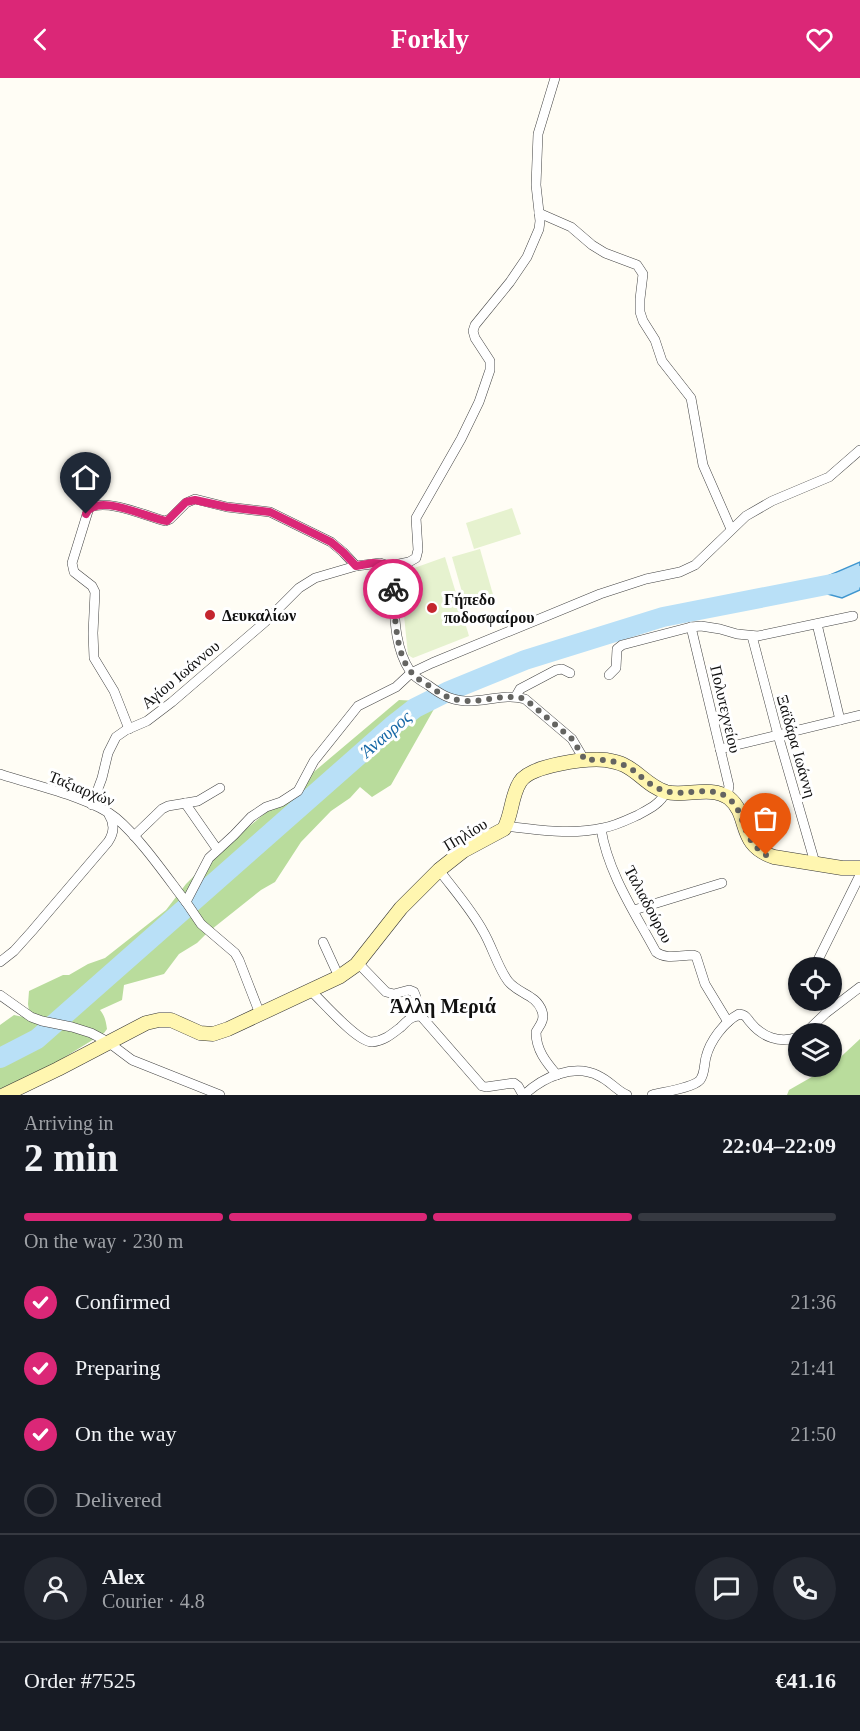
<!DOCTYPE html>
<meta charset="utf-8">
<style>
:root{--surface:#171b24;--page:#242831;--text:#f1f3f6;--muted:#9ea1a6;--line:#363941;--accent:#db2777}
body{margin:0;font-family:Georgia,serif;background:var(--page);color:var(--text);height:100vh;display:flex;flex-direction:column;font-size:22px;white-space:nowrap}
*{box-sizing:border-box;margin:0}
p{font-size:20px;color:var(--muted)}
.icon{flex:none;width:33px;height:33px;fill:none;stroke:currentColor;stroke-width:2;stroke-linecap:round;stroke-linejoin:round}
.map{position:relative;height:1017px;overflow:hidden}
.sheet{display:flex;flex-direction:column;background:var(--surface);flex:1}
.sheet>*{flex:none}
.fabs{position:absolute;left:788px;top:879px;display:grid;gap:12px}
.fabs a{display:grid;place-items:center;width:54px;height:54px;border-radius:50%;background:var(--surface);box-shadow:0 2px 4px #0004;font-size:30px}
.pin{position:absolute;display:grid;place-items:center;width:51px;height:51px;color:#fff;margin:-62px -26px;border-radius:50% 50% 50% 0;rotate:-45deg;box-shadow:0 0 6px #0007}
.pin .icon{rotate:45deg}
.courier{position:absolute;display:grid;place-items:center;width:60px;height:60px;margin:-30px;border:4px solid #db2777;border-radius:50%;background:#fff;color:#222;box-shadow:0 2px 8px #0007}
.headline em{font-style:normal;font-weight:700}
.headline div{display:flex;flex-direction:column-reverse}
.headline{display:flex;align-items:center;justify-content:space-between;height:102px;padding:0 24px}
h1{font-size:39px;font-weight:700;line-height:45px}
.bar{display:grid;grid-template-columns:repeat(4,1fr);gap:9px 6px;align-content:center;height:72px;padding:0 24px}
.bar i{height:8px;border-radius:4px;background:var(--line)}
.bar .current{background:var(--accent)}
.bar p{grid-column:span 4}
.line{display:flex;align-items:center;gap:15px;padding:0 24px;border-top:2px solid var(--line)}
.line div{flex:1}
.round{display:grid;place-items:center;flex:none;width:63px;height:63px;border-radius:32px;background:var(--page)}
ol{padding:0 24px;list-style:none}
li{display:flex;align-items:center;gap:18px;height:66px}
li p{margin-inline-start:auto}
li .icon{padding:6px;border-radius:50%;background:var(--accent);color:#fff;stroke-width:4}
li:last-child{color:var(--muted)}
li i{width:33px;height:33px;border:3px solid var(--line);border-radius:50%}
header{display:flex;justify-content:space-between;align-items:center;height:78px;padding:0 24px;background:var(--accent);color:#fff;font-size:27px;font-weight:700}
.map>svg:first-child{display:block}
.forest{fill:#b9dc9c}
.pitch{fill:#e6f2cf}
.water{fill:#b9e0f7;stroke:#3f96cf;stroke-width:1.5}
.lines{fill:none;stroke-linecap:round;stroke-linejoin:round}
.river{stroke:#b9e0f7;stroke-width:20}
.street-casing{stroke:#444;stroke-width:10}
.secondary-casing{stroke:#333;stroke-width:15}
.street{stroke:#fff;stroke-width:9}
.secondary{stroke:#fff6b0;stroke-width:14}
.done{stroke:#646461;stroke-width:6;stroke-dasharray:0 10.8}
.route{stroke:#db2777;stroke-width:8}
.poi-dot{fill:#c4262e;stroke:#fff;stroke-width:2}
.labels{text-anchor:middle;stroke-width:6;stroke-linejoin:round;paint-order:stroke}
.poi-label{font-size:16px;font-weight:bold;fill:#111;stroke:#fff;text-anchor:start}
.street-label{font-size:16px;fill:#111;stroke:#fff}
.water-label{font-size:18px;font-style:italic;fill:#1768a6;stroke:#fff}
.quarter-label{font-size:20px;font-weight:bold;fill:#111;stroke:#fff}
</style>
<header><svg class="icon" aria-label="back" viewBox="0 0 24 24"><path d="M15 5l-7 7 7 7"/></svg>Forkly<svg class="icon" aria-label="heart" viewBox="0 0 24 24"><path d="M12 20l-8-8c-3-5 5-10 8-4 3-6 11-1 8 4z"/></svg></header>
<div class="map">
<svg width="860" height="1017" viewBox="0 0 860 1017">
<rect width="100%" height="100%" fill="#fffdf5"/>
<!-- forest -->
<g class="forest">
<path d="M399,622L438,624L391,707L372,719L360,709L350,720L331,733L301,764L275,804L261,812L207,855L197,865L179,876L164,896L124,907L122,922L100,932C105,938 106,944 107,951L104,955L47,990L0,1011V947L14,937L23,939L29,933L28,926L29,913L63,897H69L88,886L105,880L166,832L186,806L213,779Z"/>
<path d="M860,961V1017H787L789,1012L831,988Z"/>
</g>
<!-- pitch -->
<g class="pitch">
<path d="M512,430L521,456L474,471L466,445Z"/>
<path d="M480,471L494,520L466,528L452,479Z"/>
<path d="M445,479L469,558L413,580L408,577L400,498L403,494Z"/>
</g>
<!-- water -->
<path class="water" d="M860,484V512L842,520L802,509Z"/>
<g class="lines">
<!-- river -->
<path class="river" d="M0,980L37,961L392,648L415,630L449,613L525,582L663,539L852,502L860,498"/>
<!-- street casing -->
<g class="street-casing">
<g id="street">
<path d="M539,135L571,149L592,167L605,175L637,187L643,196L640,221V234L643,243L655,262L662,283L691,320L703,387L731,451"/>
<path d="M389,488L392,497C395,528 392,566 410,593C414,599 421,603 428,607C440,616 450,622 465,623C485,624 506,615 525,621L572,661L585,683"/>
<path d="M817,546L840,642"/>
<path d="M691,549L729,708L727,719"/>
<path d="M752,558L778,657L815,785"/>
<path d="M609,597L616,590L617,571L622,567L691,549L701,548L720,551L737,556L758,558L853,538"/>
<path d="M516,618L520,611L556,592L562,591L570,595"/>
<path d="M129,651L114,613L94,580L93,555L95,514L92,508L74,494L72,485L89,430C107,420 146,438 165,443L170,441L186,425L195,421L227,429L270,434L331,464L343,474L356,488"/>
<path d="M720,671L860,637"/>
<path d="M0,696C32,707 90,719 116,740C140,760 166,798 186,824"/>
<path d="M185,725L217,771"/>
<path d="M92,727L102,700L108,675L116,659L126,652L147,643L172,624L265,544L299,510L315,500L356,488L380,485L389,488L409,484L416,480L418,472L416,440L461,361L479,324L490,292V283L475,260L473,253L475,247L510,204L527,179L539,151L540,143L536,107L538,56L555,0"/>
<path d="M506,748C537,752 572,757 603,750C615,748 627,742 638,737C649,731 660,726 666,714"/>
<path d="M601,751C608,795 635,835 656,874C666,882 681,877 693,877L696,878L705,906L728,944"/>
<path d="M134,758L162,731L168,728L198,723L220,710"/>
<path d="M439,792C454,812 471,831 483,853C492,868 498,890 508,903C518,916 536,916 542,933C545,942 540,947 536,954C536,972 546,984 557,997"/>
<path d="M634,832L722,805"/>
<path d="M323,864L339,899"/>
<path d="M0,884L14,873L32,853L108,764C114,755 115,746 109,737"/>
<path d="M357,884L386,914L394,916L409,912L414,914L416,919L418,937"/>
<path d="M814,890L860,797"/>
<path d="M311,913C323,924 357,964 372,964C384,963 392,956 401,949C407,943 412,937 421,938L482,1008L486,1009L514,1005L518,1008L523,1017"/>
<path d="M0,917L31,939L42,943L72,949L91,955L108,964L132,982L220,1017"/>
<path d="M260,936L239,882L235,875L201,846L186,824L209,780L234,757L251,739L266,729L281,724L298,713L314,683L358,628L396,609L411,595L432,585L600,516L646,501L680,494L695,487L746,438L772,423L829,399L860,372"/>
<path d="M804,956L826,935L860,909"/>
<path d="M524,1017C543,999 574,985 599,998C610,1003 617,1013 627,1017"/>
<path d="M652,1017C663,1014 693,1010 700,1002C705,996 704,986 706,979C710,963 724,944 739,936C746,937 746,939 750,944C762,959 780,966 798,959"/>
</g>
</g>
<!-- secondary casing -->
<g class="secondary-casing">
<path id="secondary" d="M4,1017L58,991L146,945L159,942H171L200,955L213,956L228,951L339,899L356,887L401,830L439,792L463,773L504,751C512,737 511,718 520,704C530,687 587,680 606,682C612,683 618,684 624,687C639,694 649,709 666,714C685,719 711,707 729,720C751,738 736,767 774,779L842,790H860"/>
</g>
<!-- street -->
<use href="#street" class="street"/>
<!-- secondary -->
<use href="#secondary" class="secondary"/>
</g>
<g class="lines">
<!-- done -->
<path class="done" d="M393,511C395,535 395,579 413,596C417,601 423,604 428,607C440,616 450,622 465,623C485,624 506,615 525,621L572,661L585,682C602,681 620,682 634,693C643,700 653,710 665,713C684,719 711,706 728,720C747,734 739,760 766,777"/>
<!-- route -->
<path class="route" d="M86,436C96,413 149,441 167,443L186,424L195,422L227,429L270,434L331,464L343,474L356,488L373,485L386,486L391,492L393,511"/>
</g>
<!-- markers -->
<g class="poi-dot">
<circle cx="432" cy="530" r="6"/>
<circle cx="210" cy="537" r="6"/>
</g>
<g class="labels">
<!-- poi labels -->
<g class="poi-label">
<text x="444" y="527">Γήπεδο<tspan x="444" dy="18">ποδοσφαίρου</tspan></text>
<text x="222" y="543">Δευκαλίων</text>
</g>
<!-- street labels -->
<g class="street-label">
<text transform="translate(180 596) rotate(-40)" y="6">Αγίου Ιωάννου</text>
<text transform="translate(726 631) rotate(77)" y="6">Πολυτεχνείου</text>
<text transform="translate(797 668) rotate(74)" y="6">Ξαϊδάρα Ιωάννη</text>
<text transform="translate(82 710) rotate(22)" y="6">Ταξιαρχών</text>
<text transform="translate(465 756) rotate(-31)" y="6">Πηλίου</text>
<text transform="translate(649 826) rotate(62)" y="6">Ταλιαδούρου</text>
</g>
<!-- water labels -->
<g class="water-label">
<text transform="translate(386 656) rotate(-41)" y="6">Άναυρος</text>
</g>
<!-- quarter labels -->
<g class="quarter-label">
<text x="443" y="935">Άλλη Μεριά</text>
</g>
</g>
</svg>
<div class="fabs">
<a><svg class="icon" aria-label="locate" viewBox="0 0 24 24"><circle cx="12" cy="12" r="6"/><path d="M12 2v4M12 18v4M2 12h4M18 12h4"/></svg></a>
<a><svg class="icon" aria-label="layers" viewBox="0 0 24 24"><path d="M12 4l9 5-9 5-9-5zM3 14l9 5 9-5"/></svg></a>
</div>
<div class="pin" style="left:766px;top:777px;background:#ea580c"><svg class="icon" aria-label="bag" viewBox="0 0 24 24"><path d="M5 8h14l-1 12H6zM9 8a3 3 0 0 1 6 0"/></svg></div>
<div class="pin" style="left:86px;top:436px;background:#1f2937"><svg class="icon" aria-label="home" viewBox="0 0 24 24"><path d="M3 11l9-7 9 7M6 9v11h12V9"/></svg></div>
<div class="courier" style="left:393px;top:511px"><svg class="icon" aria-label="bike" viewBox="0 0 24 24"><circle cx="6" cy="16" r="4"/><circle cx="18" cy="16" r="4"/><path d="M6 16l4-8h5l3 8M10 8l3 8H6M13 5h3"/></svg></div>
</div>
<section class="sheet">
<div class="headline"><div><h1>2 min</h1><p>Arriving in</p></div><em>22:04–22:09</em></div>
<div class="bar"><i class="current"></i><i class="current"></i><i class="current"></i><i></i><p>On the way · 230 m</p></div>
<ol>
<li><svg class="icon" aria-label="check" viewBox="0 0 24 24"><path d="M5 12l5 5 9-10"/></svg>Confirmed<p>21:36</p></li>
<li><svg class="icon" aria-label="check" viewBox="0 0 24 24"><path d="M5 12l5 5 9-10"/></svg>Preparing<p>21:41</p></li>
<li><svg class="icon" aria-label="check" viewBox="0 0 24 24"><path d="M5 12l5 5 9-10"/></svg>On the way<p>21:50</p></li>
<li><i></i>Delivered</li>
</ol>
<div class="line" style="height:108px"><a class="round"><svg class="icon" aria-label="person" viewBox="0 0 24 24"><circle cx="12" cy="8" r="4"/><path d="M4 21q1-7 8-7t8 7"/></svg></a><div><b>Alex</b><p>Courier · 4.8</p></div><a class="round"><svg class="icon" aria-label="chat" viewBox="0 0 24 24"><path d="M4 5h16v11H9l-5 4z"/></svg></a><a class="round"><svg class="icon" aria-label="phone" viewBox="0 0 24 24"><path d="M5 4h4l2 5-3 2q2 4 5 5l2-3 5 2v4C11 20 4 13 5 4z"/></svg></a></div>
<div class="line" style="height:78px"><div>Order #7525</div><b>€41.16</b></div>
</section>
